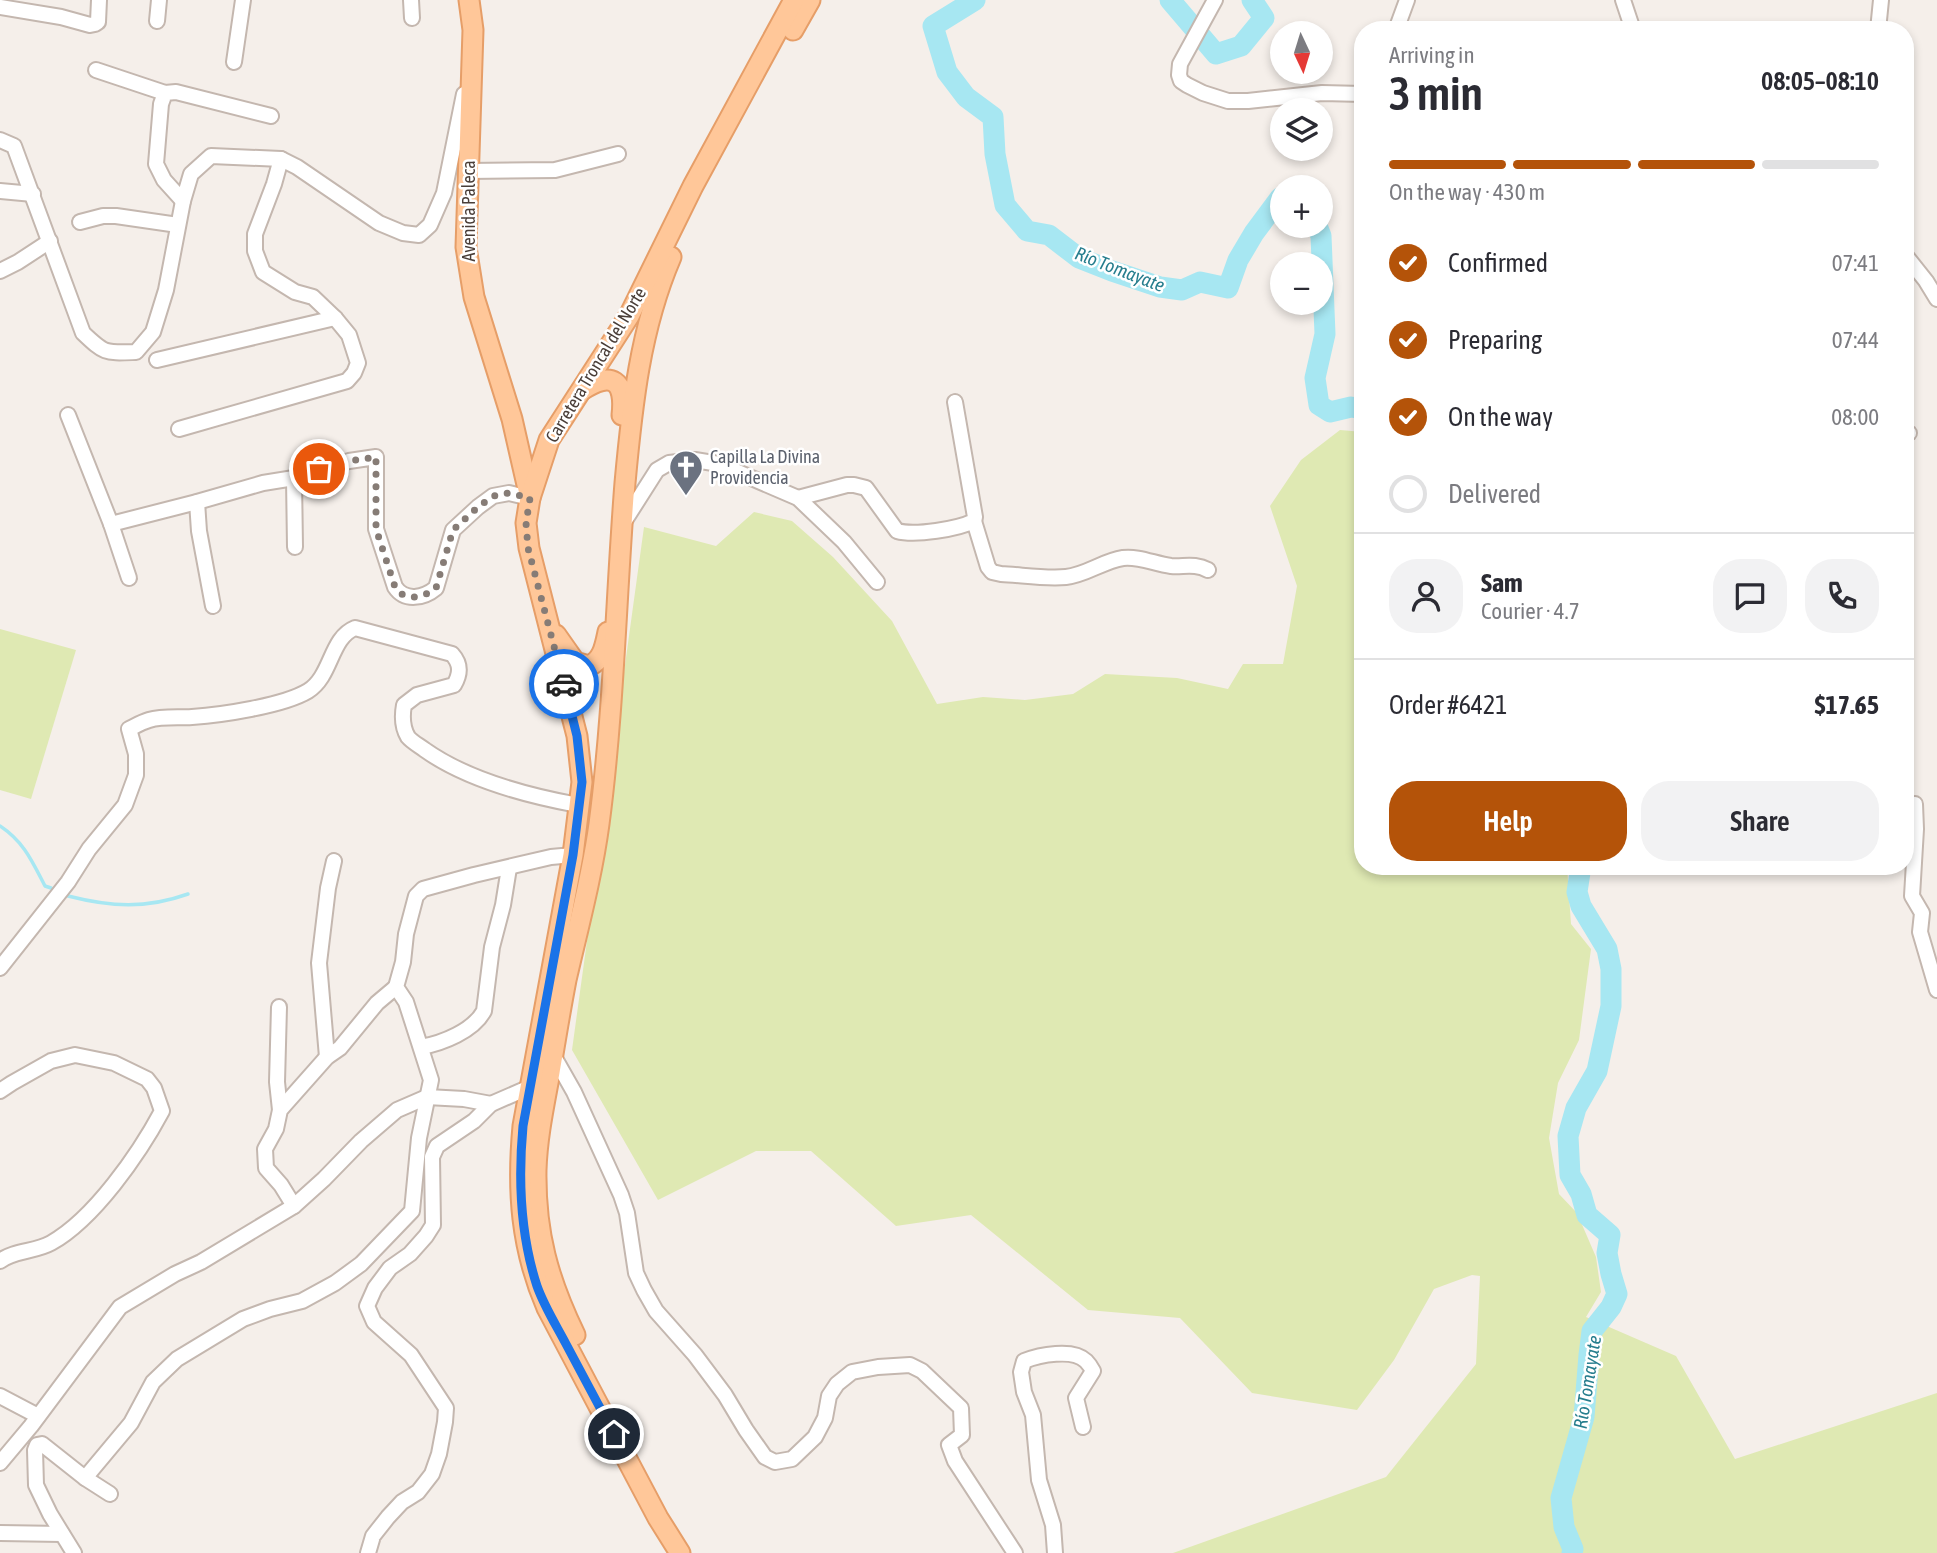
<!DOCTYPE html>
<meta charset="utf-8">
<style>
:root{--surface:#fff;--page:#f2f2f3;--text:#2b2b33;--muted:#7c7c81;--line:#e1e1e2;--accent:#b45309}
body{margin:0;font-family:"Asap Condensed",sans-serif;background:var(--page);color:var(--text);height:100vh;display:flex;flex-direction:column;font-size:26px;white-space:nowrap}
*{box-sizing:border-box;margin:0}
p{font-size:23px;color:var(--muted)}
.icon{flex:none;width:38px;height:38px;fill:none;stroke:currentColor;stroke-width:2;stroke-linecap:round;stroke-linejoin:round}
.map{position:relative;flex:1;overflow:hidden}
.drawer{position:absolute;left:1354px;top:21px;width:560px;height:854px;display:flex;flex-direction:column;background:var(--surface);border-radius:28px;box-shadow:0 4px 10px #0003}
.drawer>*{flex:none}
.needle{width:46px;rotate:176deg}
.tools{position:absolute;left:1270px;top:21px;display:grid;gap:14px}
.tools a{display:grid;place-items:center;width:63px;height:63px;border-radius:50%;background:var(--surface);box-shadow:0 4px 10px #0003;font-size:35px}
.pin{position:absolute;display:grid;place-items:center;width:60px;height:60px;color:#fff;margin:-30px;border:4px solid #fff;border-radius:50%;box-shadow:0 2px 7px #0007}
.courier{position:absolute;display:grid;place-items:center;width:70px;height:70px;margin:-35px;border:5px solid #1a73e8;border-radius:50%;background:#fff;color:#222;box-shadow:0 2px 9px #0007}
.head em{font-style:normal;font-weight:600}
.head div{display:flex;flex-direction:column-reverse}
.head{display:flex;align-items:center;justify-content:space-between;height:119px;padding:0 35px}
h1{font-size:46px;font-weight:600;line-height:52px}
.bar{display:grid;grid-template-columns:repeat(4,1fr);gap:10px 7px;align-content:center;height:84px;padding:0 35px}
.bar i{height:9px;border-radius:5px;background:var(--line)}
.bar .active{background:var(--accent)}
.bar p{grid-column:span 4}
.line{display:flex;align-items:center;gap:18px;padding:0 35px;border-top:2px solid var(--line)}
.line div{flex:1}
.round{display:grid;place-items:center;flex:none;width:74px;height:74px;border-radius:28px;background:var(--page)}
ol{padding:0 35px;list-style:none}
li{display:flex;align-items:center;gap:21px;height:77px}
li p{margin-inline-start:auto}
li .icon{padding:7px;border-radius:50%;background:var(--accent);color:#fff;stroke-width:4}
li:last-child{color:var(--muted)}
li i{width:38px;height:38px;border:4px solid var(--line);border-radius:50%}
.primary-button{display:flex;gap:14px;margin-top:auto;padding:14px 35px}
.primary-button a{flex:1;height:80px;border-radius:28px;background:var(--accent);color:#fff;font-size:28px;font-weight:600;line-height:80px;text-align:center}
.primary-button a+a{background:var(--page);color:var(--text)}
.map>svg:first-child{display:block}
.green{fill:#dfe9b3}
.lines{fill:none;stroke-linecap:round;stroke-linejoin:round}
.stream{stroke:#a7e7f2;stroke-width:3.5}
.river{stroke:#a7e7f2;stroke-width:21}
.minor-casing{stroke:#c4b7af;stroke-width:18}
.major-casing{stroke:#e69e68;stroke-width:23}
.minor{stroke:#fff;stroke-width:14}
.major{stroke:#ffc799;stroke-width:19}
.done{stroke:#867c76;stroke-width:7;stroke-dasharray:0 12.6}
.route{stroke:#1a73e8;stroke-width:9}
.labels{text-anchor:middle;stroke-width:5;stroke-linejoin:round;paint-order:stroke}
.street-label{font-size:18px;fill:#4a3e38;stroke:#fff}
.worship-label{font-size:18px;fill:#5b616d;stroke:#fff;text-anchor:start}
.water-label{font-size:19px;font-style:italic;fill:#277e8e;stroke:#fff}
</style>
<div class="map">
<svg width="1937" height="1553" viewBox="0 0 1937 1553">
<rect width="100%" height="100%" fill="#f5efea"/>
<!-- green -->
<g class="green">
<path d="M1340,430L1363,432V866H1567L1571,924L1591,949L1579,1040L1558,1083L1549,1138L1559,1194L1577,1213L1596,1257L1601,1292L1586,1317L1676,1356L1735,1459L1937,1393V1553H1173L1386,1477L1476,1364L1480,1276L1472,1275L1434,1289L1394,1360L1357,1410L1252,1393L1180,1318L1088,1310L971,1215L896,1226L811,1151H756L658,1200L572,1050L644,527L716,546L754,512L792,521L833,557L892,621L937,704L983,697L1025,700L1073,694L1105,674L1177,678L1228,689L1243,664H1283L1297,586L1270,506L1301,460Z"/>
<path d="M0,629L76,650L31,799L0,790Z"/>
</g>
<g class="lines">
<!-- stream -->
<g class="stream">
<path d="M0,826C24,842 32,861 45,886L51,888"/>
<path d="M68,896C111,907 146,909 188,894"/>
</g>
<!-- river -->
<g class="river">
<path d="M975,0L933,26L947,72L966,97L993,117L995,154L1005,205L1027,231L1049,235L1079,258L1112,271L1160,287L1182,290L1200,282L1228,288L1238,260L1254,233L1280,198H1283"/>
<path d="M1170,0L1216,54L1241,46L1264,18L1252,0"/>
<path d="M1317,226L1321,236L1325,334L1315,378L1319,405L1330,412L1351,407L1363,409"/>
<path d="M1572,1553L1573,1549L1564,1527L1561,1498L1584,1417L1589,1355L1592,1331L1611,1307L1617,1294L1611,1274L1607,1253L1610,1235L1587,1215L1581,1194L1570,1175L1568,1136L1576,1108L1597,1071L1611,1006V969L1607,949L1581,906L1577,892L1581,866"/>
</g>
<!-- minor casing -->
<g class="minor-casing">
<g id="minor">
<path d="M411,0L412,18"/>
<path d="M1215,0L1180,64L1179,75L1181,81L1187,85L1203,93L1228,101H1248L1322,93L1363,94"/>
<path d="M1623,0L1633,30"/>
<path d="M0,7L61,17L90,25L95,24L98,22L99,0"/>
<path d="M157,21L159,0"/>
<path d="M1396,30L1407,0"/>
<path d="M1878,30L1881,0"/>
<path d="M234,62L243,0"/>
<path d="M96,70L165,93"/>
<path d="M0,140L14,146L83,333C105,354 105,353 136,352L153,332L166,290L183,201L191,174L211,156L281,159L297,167L379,223L403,233L419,235L430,225L444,193L464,94"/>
<path d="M468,171L555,170L618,154"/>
<path d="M0,191L33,194"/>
<path d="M183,201L164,180L156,164L161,104L165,93L176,92L271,116"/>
<path d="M80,222L103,216H116L178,225"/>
<path d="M1906,256L1926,281L1937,299"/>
<path d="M0,271L18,262L50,241"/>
<path d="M157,360L335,318"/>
<path d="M68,415L111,524L197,502L263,483L294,478L349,461L376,457V529L395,587C405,602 424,598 436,588L453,530L478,507L493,496L509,493L530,498"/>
<path d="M179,429L347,381L354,373L358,363L349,335L335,318L313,297L295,292L263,272L255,251V234L274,184L281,159"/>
<path d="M1906,433H1909"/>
<path d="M294,478L295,547"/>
<path d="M798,498L847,485H854L866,488L897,531C915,536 958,529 974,521L975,517L955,402"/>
<path d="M197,502L199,531L213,606"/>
<path d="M974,521L988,567L992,572L1001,574C1022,575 1045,579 1066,577C1086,575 1103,561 1123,558C1139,556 1155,564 1171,566C1184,567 1195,563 1208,570"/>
<path d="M111,524L129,578"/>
<path d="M622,525L657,470L669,463L695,460L719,464L798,498L844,542L877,582"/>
<path d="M1915,804L1916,829L1912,896L1922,913L1920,932L1937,990"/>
<path d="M0,968L68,882L89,849L125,805L136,775V754L129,729C135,726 142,722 149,720C162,716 178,718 192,717C221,715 283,706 308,691C332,676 330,638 355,628L452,654C461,664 461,673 454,685L417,695L404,705C402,716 402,727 408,737C412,742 420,746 425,750C466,779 529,796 578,805"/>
<path d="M279,1007L277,1082L280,1110"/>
<path d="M421,1047C443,1043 473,1031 484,1011L492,947L503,905L509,868"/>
<path d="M553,1055L574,1092L621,1195L627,1213L636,1273L644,1290L656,1311L695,1355L725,1395L746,1430L765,1457L775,1462L792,1459L815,1437L825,1418L829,1396L837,1384L852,1372L878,1367L910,1365L922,1371L961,1408L962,1435L949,1445L955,1461L1015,1553"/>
<path d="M327,1057L319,963L328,888L334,861"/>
<path d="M0,1091L12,1083L51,1061L75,1055L114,1063L147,1079L154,1088L162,1111C139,1154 94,1219 51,1243C35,1252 15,1250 0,1261"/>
<path d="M294,1206L281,1185L266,1168L265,1149L276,1129L280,1110L327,1057L340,1048L377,1003L396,987"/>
<path d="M0,1396L38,1416"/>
<path d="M0,1463L31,1426L120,1307L175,1274L201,1262L294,1206L324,1179L361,1141L397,1110L427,1097L464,1099L491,1104"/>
<path d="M85,1478L131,1423L153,1382L177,1359L243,1319L270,1309L302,1301L335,1283L361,1264L412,1211L419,1138L431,1080L406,1002L396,987L403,962L406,934L416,896L423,889L474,875L551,857L573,855"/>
<path d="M0,1533L62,1534"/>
<path d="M74,1553L50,1514L36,1485L35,1450L37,1445L42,1444L85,1478L110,1494"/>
<path d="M368,1553L373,1536L388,1517L402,1502L418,1492L432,1474L439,1454L445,1422L446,1408L411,1355L374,1322L367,1306L375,1288L390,1268L410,1254L426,1236L433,1225L432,1157L437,1146L474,1121L491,1104L530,1087"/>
<path d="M1055,1553L1053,1525L1039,1480L1033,1415L1024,1392L1021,1372L1024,1361C1039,1355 1073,1348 1086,1361C1089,1364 1091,1367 1093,1371L1076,1398L1083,1427"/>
</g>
</g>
<!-- major casing -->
<g class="major-casing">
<g id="major">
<path d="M469,0L473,30L466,247L474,297L512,419L530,498"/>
<path d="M793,30L810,0"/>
<path d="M582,390C612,370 626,381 622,415"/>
<path d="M556,635L575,662L589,666C603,660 605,646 608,632"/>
<path d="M575,1335C548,1279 535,1233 536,1170C537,1137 544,1105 550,1072C555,1042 560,1011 566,980C578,928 592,876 599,824C614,711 616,596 625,483C632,406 640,329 671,257"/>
<path d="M680,1553L658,1518L547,1308C521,1248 517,1191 523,1126L573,855L582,782L577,736L529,548L526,523L530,498L549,440L629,316L693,186L794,0"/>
</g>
</g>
<!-- minor -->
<use href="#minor" class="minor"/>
<!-- major -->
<use href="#major" class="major"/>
</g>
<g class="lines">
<!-- done -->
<path class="done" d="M319,469L349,461L376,457V529L395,587C404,602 424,598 436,588L453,530L478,507L493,496L509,493L530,498L526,523L528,548L564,684"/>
<!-- route -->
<path class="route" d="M564,684L577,736L582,782L573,855L523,1126C518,1180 520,1234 537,1286C544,1306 556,1325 566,1344C582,1374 598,1404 614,1434"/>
</g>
<!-- icons -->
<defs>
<g id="church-pin" transform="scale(1.75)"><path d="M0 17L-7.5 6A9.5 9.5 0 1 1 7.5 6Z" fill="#6b7280" stroke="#fff"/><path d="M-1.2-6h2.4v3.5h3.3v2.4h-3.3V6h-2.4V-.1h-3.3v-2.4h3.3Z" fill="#fff"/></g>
</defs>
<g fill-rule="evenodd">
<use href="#church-pin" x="686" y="467"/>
</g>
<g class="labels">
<!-- street labels -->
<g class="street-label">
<text transform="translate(469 211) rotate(-90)" y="6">Avenida Paleca</text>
<text transform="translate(596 365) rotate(-59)" y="6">Carretera Troncal del Norte</text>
</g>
<!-- worship labels -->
<g class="worship-label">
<text x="710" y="463">Capilla La Divina<tspan x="710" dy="21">Providencia</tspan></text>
</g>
<!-- water labels -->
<g class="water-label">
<text transform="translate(1120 269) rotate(21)" y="7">Río Tomayate</text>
<text transform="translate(1587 1382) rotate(-81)" y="7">Río Tomayate</text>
</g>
</g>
</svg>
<div class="tools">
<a><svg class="needle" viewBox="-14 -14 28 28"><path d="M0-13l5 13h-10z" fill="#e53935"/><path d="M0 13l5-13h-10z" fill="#7c7c81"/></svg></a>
<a><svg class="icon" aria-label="layers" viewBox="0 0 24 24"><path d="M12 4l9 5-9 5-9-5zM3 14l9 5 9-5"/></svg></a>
<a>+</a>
<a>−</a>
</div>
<div class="pin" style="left:319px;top:469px;background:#ea580c"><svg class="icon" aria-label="bag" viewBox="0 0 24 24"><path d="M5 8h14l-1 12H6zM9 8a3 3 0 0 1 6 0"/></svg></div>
<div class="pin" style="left:614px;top:1434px;background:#1f2937"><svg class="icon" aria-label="home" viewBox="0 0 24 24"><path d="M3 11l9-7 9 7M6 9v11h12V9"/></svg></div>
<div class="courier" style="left:564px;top:684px"><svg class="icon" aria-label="car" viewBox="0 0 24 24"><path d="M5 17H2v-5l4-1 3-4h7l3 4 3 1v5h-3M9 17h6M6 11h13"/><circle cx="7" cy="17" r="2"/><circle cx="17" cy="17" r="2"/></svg></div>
<section class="drawer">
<div class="head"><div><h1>3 min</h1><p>Arriving in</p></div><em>08:05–08:10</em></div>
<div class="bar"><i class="active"></i><i class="active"></i><i class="active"></i><i></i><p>On the way · 430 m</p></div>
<ol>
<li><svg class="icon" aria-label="check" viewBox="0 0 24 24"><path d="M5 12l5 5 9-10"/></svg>Confirmed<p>07:41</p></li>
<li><svg class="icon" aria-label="check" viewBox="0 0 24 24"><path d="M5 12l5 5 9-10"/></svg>Preparing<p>07:44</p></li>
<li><svg class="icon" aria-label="check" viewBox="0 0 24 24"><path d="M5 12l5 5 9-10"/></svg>On the way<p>08:00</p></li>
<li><i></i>Delivered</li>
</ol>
<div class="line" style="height:126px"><a class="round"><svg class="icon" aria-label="person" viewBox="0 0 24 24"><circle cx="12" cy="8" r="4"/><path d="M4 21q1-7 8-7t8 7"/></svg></a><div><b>Sam</b><p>Courier · 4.7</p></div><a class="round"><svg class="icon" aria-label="chat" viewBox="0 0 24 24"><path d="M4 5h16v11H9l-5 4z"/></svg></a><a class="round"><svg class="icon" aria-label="phone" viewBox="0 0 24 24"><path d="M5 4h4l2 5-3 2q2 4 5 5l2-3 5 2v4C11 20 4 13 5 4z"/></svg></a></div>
<div class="line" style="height:91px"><div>Order #6421</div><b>$17.65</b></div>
<div class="primary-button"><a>Help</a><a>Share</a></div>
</section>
</div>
